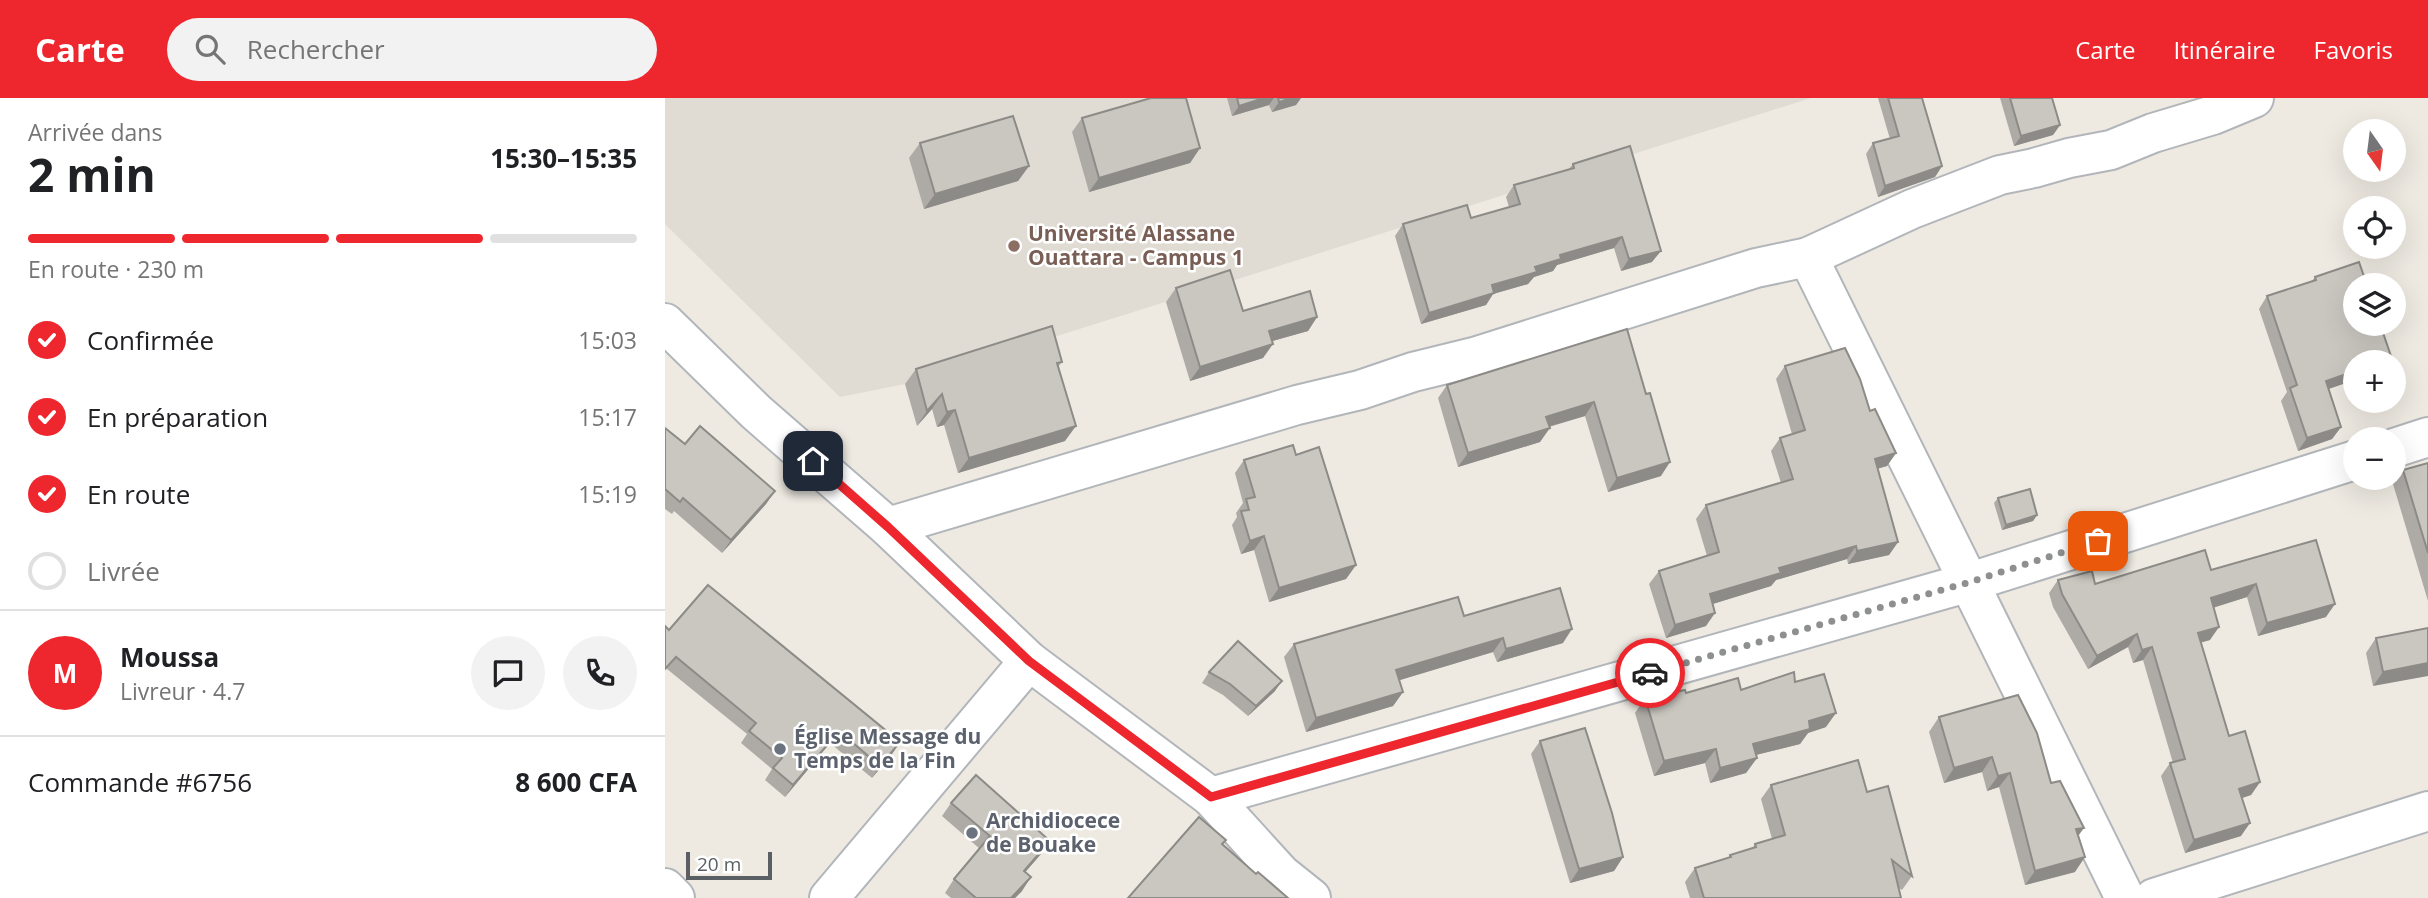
<!DOCTYPE html>
<html lang="fr">
<meta charset="utf-8">
<style>
:root{--surface:#fff;--page:#f2f2f2;--text:#202124;--muted:#757577;--line:#e0e0e0;--accent:#ee272e}
body{margin:0;font-family:"Open Sans",sans-serif;background:var(--page);color:var(--text);height:100vh;display:flex;flex-direction:column;font-size:26px;white-space:nowrap}
*{box-sizing:border-box;margin:0}
p{font-size:23px;color:var(--muted)}
.icon{flex:none;width:38px;height:38px;fill:none;stroke:currentColor;stroke-width:2;stroke-linecap:round;stroke-linejoin:round}
.map{position:relative;flex:1;overflow:hidden}
.drawer{display:flex;flex-direction:column;background:var(--surface);width:665px}
.drawer>*{flex:none}
.needle{width:46px;rotate:166deg}
.fabs{position:absolute;left:1678px;top:21px;display:grid;gap:14px}
.fabs a{display:grid;place-items:center;width:63px;height:63px;border-radius:50%;background:var(--surface);box-shadow:0 7px 28px #0002;font-size:35px}
.scale{position:absolute;left:21px;bottom:18px;width:86px;box-sizing:border-box;padding-left:7px;border:4px solid #5a5f63;border-top:0;font-size:19px;line-height:24px;white-space:nowrap;color:#5a5f63;-webkit-text-stroke:5px #fff;paint-order:stroke}
.pin{position:absolute;display:grid;place-items:center;width:60px;height:60px;color:#fff;margin:-30px;border-radius:14px;box-shadow:0 4px 10px #0006}
.courier{position:absolute;display:grid;place-items:center;width:70px;height:70px;margin:-35px;border:5px solid #ee272e;border-radius:50%;background:#fff;color:#222;box-shadow:0 2px 9px #0007}
.overview em{font-style:normal;font-weight:700}
.overview div{display:flex;flex-direction:column-reverse}
.overview{display:flex;align-items:center;justify-content:space-between;height:119px;padding:0 28px}
h1{font-size:46px;font-weight:700;line-height:52px}
.bar{display:grid;grid-template-columns:repeat(4,1fr);gap:10px 7px;align-content:center;height:84px;padding:0 28px}
.bar i{height:9px;border-radius:5px;background:var(--line)}
.bar .selected{background:var(--accent)}
.bar p{grid-column:span 4}
.line{display:flex;align-items:center;gap:18px;padding:0 28px;border-top:2px solid var(--line)}
.line div{flex:1}
.round{display:grid;place-items:center;flex:none;width:74px;height:74px;border-radius:37px;background:var(--page)}
ol{padding:0 28px;list-style:none}
li{display:flex;align-items:center;gap:21px;height:77px}
li p{margin-inline-start:auto}
li .icon{padding:7px;border-radius:50%;background:var(--accent);color:#fff;stroke-width:4}
li:last-child{color:var(--muted)}
li i{width:38px;height:38px;border:4px solid var(--line);border-radius:50%}
header{display:flex;align-items:center;gap:42px;box-sizing:border-box;height:98px;padding:0 35px;background:var(--accent);color:#fff}
header strong{font-size:33px}
nav{display:flex;gap:38px;margin-inline-start:auto;font-size:24px}
.search{width:490px;height:63px;background:var(--page);display:flex;align-items:center;gap:18px;box-sizing:border-box;padding:0 24px;border-radius:38px;color:var(--muted);font-size:26px}
main{display:flex;flex:1;min-height:0}
.map>svg:first-child{display:block}
.education{fill:#e0dbd3}
.lines{fill:none;stroke-linecap:round;stroke-linejoin:round}
.minor-casing{stroke:#b2b6ba;stroke-width:42}
.minor{stroke:#fff;stroke-width:38}
.wall{fill:#aeaba6}
.shaded-wall{fill:#8d8b87}
.building{fill:#cac7c1;stroke:#8d8b87;stroke-width:2}
.done{stroke:#8e908f;stroke-width:7;stroke-dasharray:0 12.6}
.route{stroke:#ee272e;stroke-width:9}
.education-dot{fill:#8d6e63;stroke:#fff;stroke-width:2.5}
.worship-dot{fill:#6b7280;stroke:#fff;stroke-width:2.5}
.labels{text-anchor:middle;stroke-width:5;stroke-linejoin:round;paint-order:stroke}
.education-label{font-size:21px;font-weight:bold;fill:#785e54;stroke:#fff;text-anchor:start}
.worship-label{font-size:21px;font-weight:bold;fill:#5b616d;stroke:#fff;text-anchor:start}
</style>
<header>
<strong>Carte</strong>
<div class="search"><svg class="icon" aria-label="search" viewBox="0 0 24 24"><circle cx="10" cy="10" r="6"/><path d="M15 15l6 6"/></svg>Rechercher</div>
<nav><a>Carte</a><a>Itinéraire</a><a>Favoris</a></nav>
</header>
<main>
<section class="drawer">
<div class="overview"><div><h1>2 min</h1><p>Arrivée dans</p></div><em>15:30–15:35</em></div>
<div class="bar"><i class="selected"></i><i class="selected"></i><i class="selected"></i><i></i><p>En route · 230 m</p></div>
<ol>
<li><svg class="icon" aria-label="check" viewBox="0 0 24 24"><path d="M5 12l5 5 9-10"/></svg>Confirmée<p>15:03</p></li>
<li><svg class="icon" aria-label="check" viewBox="0 0 24 24"><path d="M5 12l5 5 9-10"/></svg>En préparation<p>15:17</p></li>
<li><svg class="icon" aria-label="check" viewBox="0 0 24 24"><path d="M5 12l5 5 9-10"/></svg>En route<p>15:19</p></li>
<li><i></i>Livrée</li>
</ol>
<div class="line" style="height:126px"><b class="round" style="background:var(--accent);color:#fff">M</b><div><b>Moussa</b><p>Livreur · 4.7</p></div><a class="round"><svg class="icon" aria-label="chat" viewBox="0 0 24 24"><path d="M4 5h16v11H9l-5 4z"/></svg></a><a class="round"><svg class="icon" aria-label="phone" viewBox="0 0 24 24"><path d="M5 4h4l2 5-3 2q2 4 5 5l2-3 5 2v4C11 20 4 13 5 4z"/></svg></a></div>
<div class="line" style="height:91px"><div>Commande #6756</div><b>8 600 CFA</b></div>
</section>
<div class="map">
<svg width="1763" height="800" viewBox="0 0 1763 800">
<rect width="100%" height="100%" fill="#eeeae2"/>
<!-- education -->
<path class="education" d="M0,0H1146L240,286L175,299L0,126Z"/>
<g class="lines">
<!-- minor casing -->
<g class="minor-casing">
<g id="minor">
<path d="M1143,159L1460,800"/>
<path d="M0,225L91,314L223,429L364,563L546,699L616,776L646,800"/>
<path d="M1729,350L1763,339"/>
<path d="M223,429L632,307L695,292L748,274L809,259L1091,170L1143,159L1247,111L1335,77L1369,70L1404,60L1446,52L1488,35L1548,17L1589,0"/>
<path d="M546,699L1305,484L1690,362"/>
<path d="M0,790L10,800"/>
<path d="M164,800L364,563"/>
<path d="M1489,800L1763,713"/>
</g>
</g>
<!-- minor -->
<use href="#minor" class="minor"/>
</g>
<!-- wall -->
<g class="wall">
<path d="M562,0H636L631,7L607,14L604,7L567,18Z"/>
<path d="M1213,0H1257L1277,68L1270,79L1213,99L1201,56L1208,45L1225,41Z"/>
<path d="M1335,0H1387L1395,27L1388,37L1349,48Z"/>
<path d="M417,20L535,50L525,65L424,94L407,34Z"/>
<path d="M255,45L364,68L353,83L259,111L244,60Z"/>
<path d="M908,66L987,164L956,173L949,150L892,167L888,173L869,179L863,186L828,196L821,207L756,226L730,138L738,126L806,120L844,109L841,99L849,87L904,71Z"/>
<path d="M1650,179L1727,261L1724,264H1690L1663,292L1676,329L1667,341L1633,353L1616,303L1622,294L1594,211L1602,198L1647,183Z"/>
<path d="M511,190L578,213L652,219L643,233L607,243L598,260L525,283L501,204Z"/>
<path d="M962,231L996,378L943,394L920,318L884,329L875,344L793,369L773,300L782,287Z"/>
<path d="M397,264L393,269L400,343L293,375L279,327L272,329L267,311L252,328L240,286L251,271Z"/>
<path d="M1120,268L1205,313L1231,355L1222,368L1212,371L1233,444L1224,457L1183,466L1182,461L1111,482L1106,488L1047,506L1041,528L1001,540L984,486L994,473L1042,458L1031,421L1041,407L1116,385L1106,353L1115,340L1127,336L1111,281Z"/>
<path d="M0,330L20,346L110,393L101,406L57,455L9,413L7,416L0,411Z"/>
<path d="M631,357L691,467L681,481L604,504L589,452L576,456L567,427L572,419L571,415L578,405L570,375L579,362Z"/>
<path d="M1763,365V503L1728,386L1738,372Z"/>
<path d="M1333,400L1372,417L1368,423L1337,432L1329,405Z"/>
<path d="M1651,442L1661,519L1593,538L1582,499L1548,510L1545,542L1536,544L1564,638L1595,684L1586,697L1577,700L1576,738L1520,755L1496,678L1505,665H1508L1478,562L1468,565L1463,549L1423,571L1388,509L1384,495L1393,482L1430,486L1546,472Z"/>
<path d="M799,518L898,545L832,564L828,554L734,582L738,594L728,608L641,634L619,559L629,546Z"/>
<path d="M1763,530L1708,588L1701,555L1711,540Z"/>
<path d="M4,532L235,644L227,656L207,680L165,645L120,699L100,682L107,671L76,645L82,636L2,571Z"/>
<path d="M544,574L610,593L583,618L558,597L537,585Z"/>
<path d="M1130,584L1161,629L1143,635L1135,646L1091,657L1092,660L1081,675L1045,685L1040,665L989,678L970,615L980,600L1021,595L1076,592Z"/>
<path d="M1274,619L1386,685L1413,737L1410,774L1360,787L1334,689L1322,693L1317,674L1279,685L1264,634Z"/>
<path d="M875,643L958,759L949,773L905,785L866,656Z"/>
<path d="M1106,687L1202,694L1247,778L1237,792L1234,790L1236,800H1025L1020,784L1030,770L1063,760L1065,757L1087,751L1090,746L1107,741L1096,701Z"/>
<path d="M286,705L376,756L360,774L357,793L350,800H286L280,795L289,781L315,751L277,718Z"/>
</g>
<!-- shaded-wall -->
<g class="shaded-wall">
<path d="M599,0H609L604,7L567,18L574,8Z"/>
<path d="M627,0H636L631,7L607,14L614,4Z"/>
<path d="M1395,27L1388,37L1349,48L1356,38Z"/>
<path d="M535,50L525,65L424,94L434,80Z"/>
<path d="M364,68L353,83L259,111L270,96Z"/>
<path d="M1277,68L1270,79L1213,99L1220,88Z"/>
<path d="M957,139L949,150L892,167L888,173L869,179L863,186L828,196L821,207L756,226L764,215L870,169L895,157Z"/>
<path d="M996,153L987,164L956,173L964,161Z"/>
<path d="M652,219L643,233L594,247L604,233Z"/>
<path d="M608,246L598,260L525,283L535,269Z"/>
<path d="M1690,273V282L1652,295L1661,283Z"/>
<path d="M277,296L267,311L252,328L262,313Z"/>
<path d="M929,304L920,318L872,332L881,319Z"/>
<path d="M290,312L279,327L272,329L282,314Z"/>
<path d="M411,328L400,343L293,375L304,360Z"/>
<path d="M1676,329L1667,341L1633,353L1642,340Z"/>
<path d="M885,330L875,344L793,369L803,355Z"/>
<path d="M1231,355L1222,368L1200,374L1210,361Z"/>
<path d="M1005,364L996,378L943,394L952,380Z"/>
<path d="M110,393L101,406L57,455L66,442Z"/>
<path d="M1372,417L1368,423L1337,432L1341,427Z"/>
<path d="M599,438L589,452L576,456L585,443Z"/>
<path d="M1233,444L1224,457L1183,466L1192,453Z"/>
<path d="M1191,448L1182,461L1111,482L1106,488L1035,510L1045,496L1114,470Z"/>
<path d="M691,467L681,481L604,504L614,490Z"/>
<path d="M1591,486L1582,499L1537,513L1546,500Z"/>
<path d="M1670,506L1661,519L1593,538L1602,525Z"/>
<path d="M1050,515L1041,528L1001,540L1010,527Z"/>
<path d="M1554,529L1545,542L1524,548L1533,535Z"/>
<path d="M907,531L898,545L832,564L841,551Z"/>
<path d="M1472,536L1463,549L1423,571L1432,558Z"/>
<path d="M838,540L828,554L722,586L731,572Z"/>
<path d="M1487,549L1478,562L1468,565L1477,552Z"/>
<path d="M1763,565V578L1708,588L1718,574Z"/>
<path d="M617,583L610,593L583,618L591,608Z"/>
<path d="M738,594L728,608L641,634L651,620Z"/>
<path d="M1171,615L1161,629L1143,635L1135,646L1078,660L1088,646L1144,623Z"/>
<path d="M174,633L165,645L120,699L128,687Z"/>
<path d="M235,644L227,656L207,680L215,668Z"/>
<path d="M1051,651L1040,665L989,678L999,663Z"/>
<path d="M1327,659L1317,674L1279,685L1289,670Z"/>
<path d="M1092,660L1081,675L1045,685L1055,670Z"/>
<path d="M1345,675L1334,689L1322,693L1333,678Z"/>
<path d="M1595,684L1586,697L1565,704L1574,691Z"/>
<path d="M1585,725L1576,738L1520,755L1529,742Z"/>
<path d="M1419,730L1408,745L1411,731Z"/>
<path d="M385,743L376,756L350,786L359,773Z"/>
<path d="M958,759L949,773L905,785L914,771Z"/>
<path d="M1420,759L1410,774L1360,787L1370,773Z"/>
<path d="M366,779L357,793L350,800H346Z"/>
</g>
<!-- building -->
<g class="building">
<path d="M486,0H521L535,50L434,80L417,20Z"/>
<path d="M572,0H599L574,8Z"/>
<path d="M613,0H627L614,4Z"/>
<path d="M1223,0H1257L1277,68L1220,88L1208,45L1234,38Z"/>
<path d="M1345,0H1387L1395,27L1356,38Z"/>
<path d="M348,18L364,68L270,96L255,45Z"/>
<path d="M965,48L996,153L964,161L957,139L895,157L896,161L870,169L872,174L827,187L829,195L764,215L738,126L802,107L806,120L855,106L849,87L909,70L908,66Z"/>
<path d="M1694,164L1702,187H1690V226H1715L1727,261L1716,264H1690V273L1661,283L1676,329L1642,340L1625,290L1632,287L1602,198L1651,182L1650,179Z"/>
<path d="M565,172L578,213L645,193L652,219L604,233L608,246L535,269L511,190Z"/>
<path d="M387,228L397,264L392,265L411,328L304,360L290,312L282,314L277,296L262,313L251,271Z"/>
<path d="M962,231L981,296L985,295L1005,364L952,380L929,304L881,319L885,330L803,355L782,287Z"/>
<path d="M1180,250L1195,281L1205,313L1210,311L1231,355L1210,361L1233,444L1192,453L1191,448L1114,470L1116,475L1045,496L1050,515L1010,527L994,473L1054,454L1041,407L1128,381L1115,340L1140,332L1120,268Z"/>
<path d="M35,328L110,393L66,442L18,400L15,404L0,391V330L20,346Z"/>
<path d="M628,347L631,357L654,349L691,467L614,490L599,438L585,443L576,413L584,412L581,401L590,399L579,362Z"/>
<path d="M1763,365V455L1738,372Z"/>
<path d="M1365,391L1372,417L1341,427L1333,400Z"/>
<path d="M1651,442L1670,506L1602,525L1591,486L1546,500L1554,529L1533,535L1564,638L1580,633L1595,684L1574,691L1585,725L1529,742L1505,665L1520,661L1487,549L1477,552L1472,536L1432,558L1397,496L1393,482L1427,473L1430,486L1540,452L1546,472Z"/>
<path d="M43,487L235,644L215,668L174,633L128,687L108,670L117,660L84,633L91,625L11,559L0,571V528L4,532Z"/>
<path d="M895,490L907,531L841,551L838,540L731,572L738,594L651,620L629,546L793,499L799,518Z"/>
<path d="M1763,530V565L1718,574L1711,540Z"/>
<path d="M573,543L617,583L591,608L565,586L544,574Z"/>
<path d="M1129,574L1130,584L1159,576L1171,615L1144,623L1145,631L1088,646L1092,660L1055,670L1051,651L999,663L980,600L1020,592L1021,595L1073,580L1076,592Z"/>
<path d="M1353,597L1372,635L1386,685L1395,683L1419,730L1411,731L1420,759L1370,773L1345,675L1333,678L1327,659L1289,670L1274,619Z"/>
<path d="M920,630L947,715L958,759L914,771L875,643Z"/>
<path d="M1193,662L1202,694L1223,688L1247,778L1227,762L1236,800H1039L1030,770L1066,759L1065,757L1091,749L1090,746L1120,737L1106,687Z"/>
<path d="M311,677L385,743L359,773L366,779L346,800H311L289,781L325,738L286,705Z"/>
<path d="M534,719L561,742L557,746L591,776L593,774L623,800H463Z"/>
</g>
<g class="lines">
<!-- done -->
<path class="done" d="M985,575L1305,484L1433,443"/>
<!-- route -->
<path class="route" d="M148,363L223,429L364,563L546,699L985,575"/>
</g>
<!-- markers -->
<circle class="education-dot" cx="349" cy="148" r="7"/>
<g class="worship-dot">
<circle cx="115" cy="651" r="7"/>
<circle cx="307" cy="735" r="7"/>
</g>
<g class="labels">
<!-- education labels -->
<g class="education-label">
<text x="363" y="143">Université Alassane<tspan x="363" dy="24">Ouattara - Campus 1</tspan></text>
</g>
<!-- worship labels -->
<g class="worship-label">
<text x="129" y="646">Église Message du<tspan x="129" dy="24">Temps de la Fin</tspan></text>
<text x="321" y="730">Archidiocece<tspan x="321" dy="24">de Bouake</tspan></text>
</g>
</g>
</svg>
<div class="fabs">
<a><svg class="needle" viewBox="-14 -14 28 28"><path d="M0-13l5 13h-10z" fill="#e53935"/><path d="M0 13l5-13h-10z" fill="#757577"/></svg></a>
<a><svg class="icon" aria-label="locate" viewBox="0 0 24 24"><circle cx="12" cy="12" r="6"/><path d="M12 2v4M12 18v4M2 12h4M18 12h4"/></svg></a>
<a><svg class="icon" aria-label="layers" viewBox="0 0 24 24"><path d="M12 4l9 5-9 5-9-5zM3 14l9 5 9-5"/></svg></a>
<a>+</a>
<a>−</a>
</div>
<div class="scale">20 m</div>
<div class="pin" style="left:1433px;top:443px;background:#ea580c"><svg class="icon" aria-label="bag" viewBox="0 0 24 24"><path d="M5 8h14l-1 12H6zM9 8a3 3 0 0 1 6 0"/></svg></div>
<div class="pin" style="left:148px;top:363px;background:#1f2937"><svg class="icon" aria-label="home" viewBox="0 0 24 24"><path d="M3 11l9-7 9 7M6 9v11h12V9"/></svg></div>
<div class="courier" style="left:985px;top:575px"><svg class="icon" aria-label="car" viewBox="0 0 24 24"><path d="M5 17H2v-5l4-1 3-4h7l3 4 3 1v5h-3M9 17h6M6 11h13"/><circle cx="7" cy="17" r="2"/><circle cx="17" cy="17" r="2"/></svg></div>
</div>
</main>
